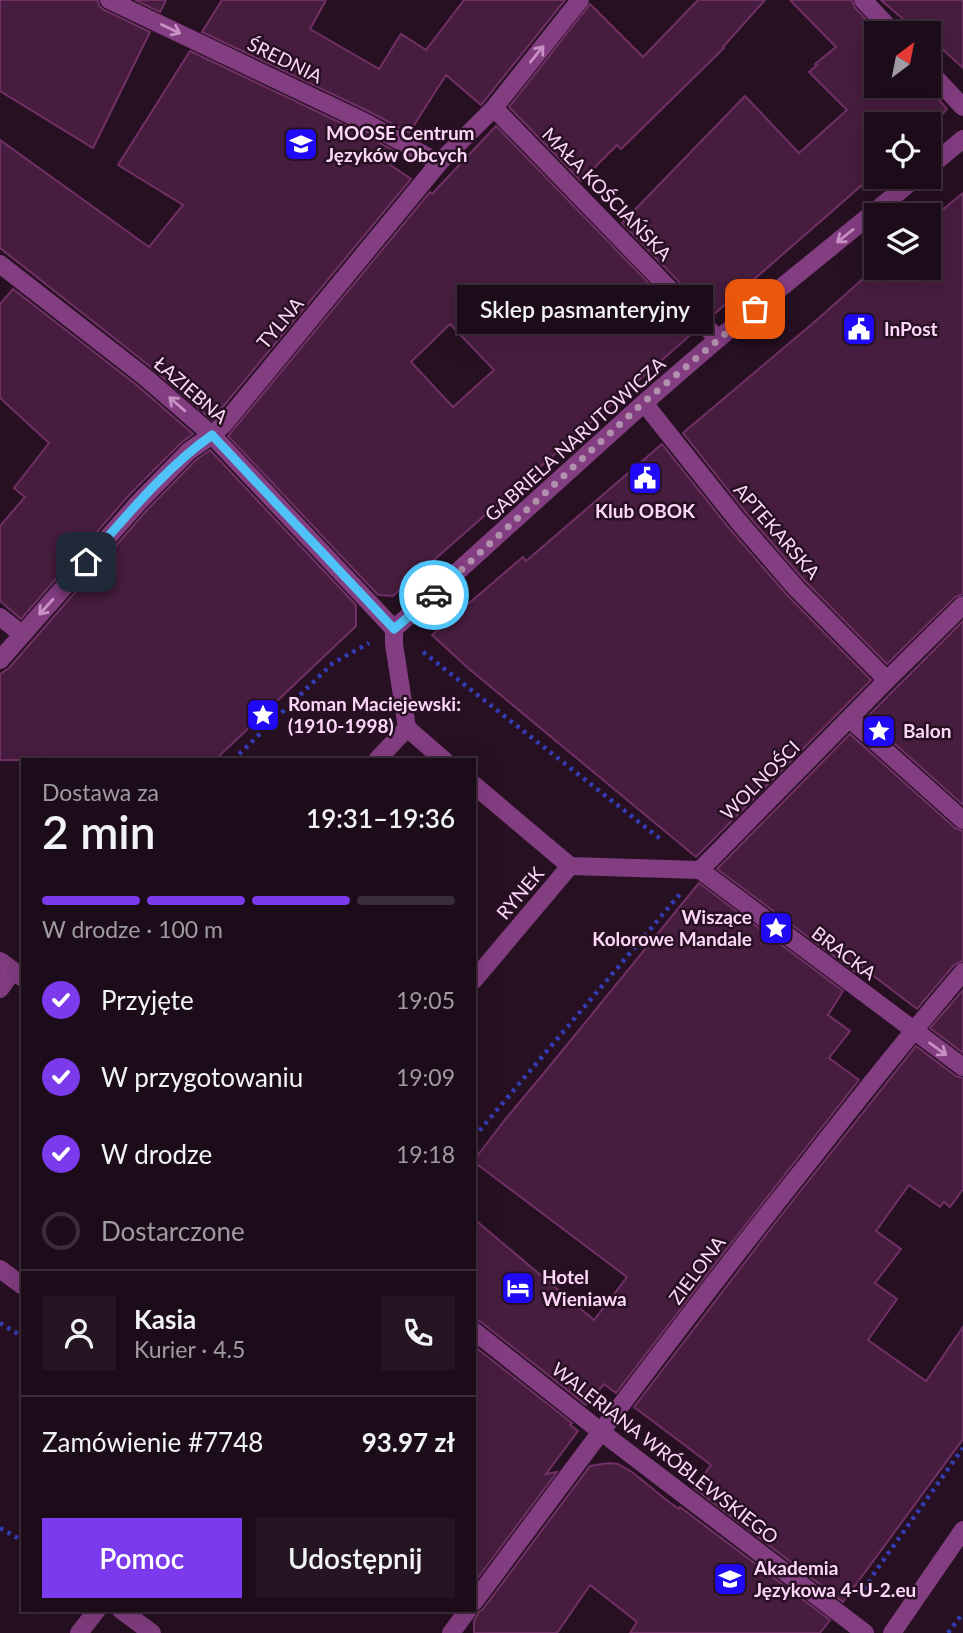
<!DOCTYPE html>
<html lang="pl">
<meta charset="utf-8">
<style>
:root{--surface:#1c0c1a;--page:#251523;--text:#f1f3f6;--muted:#a09ba2;--line:#3a2c39;--accent:#7c3aed}
body{margin:0;font-family:Lato,sans-serif;background:var(--page);color:var(--text);height:100vh;display:flex;flex-direction:column;font-size:26px;white-space:nowrap}
*{box-sizing:border-box;margin:0}
p{font-size:23px;color:var(--muted)}
.icon{flex:none;width:38px;height:38px;fill:none;stroke:currentColor;stroke-width:2;stroke-linecap:round;stroke-linejoin:round}
.map{position:relative;flex:1;overflow:hidden}
.panel{position:absolute;left:21px;top:758px;width:455px;height:854px;display:flex;flex-direction:column;background:var(--surface);border-radius:0px;box-shadow:0 7px 28px #0002,0 0 0 2px var(--line)}
.panel>*{flex:none}
.needle{width:46px;rotate:32deg}
.tools{position:absolute;left:864px;top:21px;display:grid;gap:14px}
.tools a{display:grid;place-items:center;width:77px;height:77px;border-radius:0px;background:var(--surface);box-shadow:0 7px 28px #0002,0 0 0 2px var(--line);font-size:35px}
.pin{position:absolute;display:grid;place-items:center;width:60px;height:60px;color:#fff;margin:-30px;border-radius:14px;box-shadow:0 4px 10px #0006}
.courier{position:absolute;display:grid;place-items:center;width:70px;height:70px;margin:-35px;border:5px solid #4fc3f7;border-radius:50%;background:#fff;color:#222;box-shadow:0 2px 9px #0007}
.bubble{position:absolute;height:49px;border-radius:0px;background:var(--surface);box-shadow:0 7px 28px #0002,0 0 0 2px var(--line);font-size:23px;font-weight:600;line-height:49px;text-align:center}
.headline em{font-style:normal;font-weight:600}
.headline div{display:flex;flex-direction:column-reverse}
.headline{display:flex;align-items:center;justify-content:space-between;height:119px;padding:0 21px}
h1{font-size:46px;font-weight:600;line-height:52px}
.bar{display:grid;grid-template-columns:repeat(4,1fr);gap:10px 7px;align-content:center;height:84px;padding:0 21px}
.bar i{height:9px;border-radius:5px;background:var(--line)}
.bar .active{background:var(--accent)}
.bar p{grid-column:span 4}
.line{display:flex;align-items:center;gap:18px;padding:0 21px;border-top:2px solid var(--line)}
.line div{flex:1}
.round{display:grid;place-items:center;flex:none;width:74px;height:74px;border-radius:0px;background:var(--page)}
ol{padding:0 21px;list-style:none}
li{display:flex;align-items:center;gap:21px;height:77px}
li p{margin-inline-start:auto}
li .icon{padding:7px;border-radius:50%;background:var(--accent);color:#fff;stroke-width:4}
li:last-child{color:var(--muted)}
li i{width:38px;height:38px;border:4px solid var(--line);border-radius:50%}
.cta{display:flex;gap:14px;margin-top:auto;padding:14px 21px}
.cta a{flex:1;height:80px;border-radius:0px;background:var(--accent);color:#fff;font-size:28px;font-weight:600;line-height:80px;text-align:center}
.cta a+a{background:var(--page);color:var(--text)}
.map>svg:first-child{display:block}
.building{fill:#461d3e;stroke:#713065;stroke-width:2;fill-rule:evenodd}
.lines{fill:none;stroke-linecap:round;stroke-linejoin:round}
.path{stroke:#343db4;stroke-width:4.5;stroke-dasharray:3.5 5;stroke-linecap:butt}
.minor{stroke:#833d81;stroke-width:18}
.oneway{stroke:#c791c3}
.done{stroke:#b291ae;stroke-width:7;stroke-dasharray:0 12.6}
.route{stroke:#4fc3f7;stroke-width:9}
.labels{text-anchor:middle;stroke-width:5;stroke-linejoin:round;paint-order:stroke}
.street-label{font-size:19px;fill:#fed6f9;stroke:#261022}
.poi-label{font-size:19px;font-weight:bold;fill:#fed6f9;stroke:#261022;text-anchor:start}
</style>
<div class="map">
<svg width="963" height="1633" viewBox="0 0 963 1633">
<rect width="100%" height="100%" fill="#261022"/>
<!-- building -->
<g class="building">
<path d="M0,0H98L99,6L104,10L150,32L93,148L0,91Z"/>
<path d="M135,0H166L160,12Z"/>
<path d="M222,0H326L310,29L379,69L401,34L426,50L464,0H565L481,105L446,75L409,133L370,112L202,32Z"/>
<path d="M698,0H765L723,47L724,48L621,149L617,145L581,181L509,107L590,4L643,57Z"/>
<path d="M790,0H852L855,8L877,31V86H927L947,109L933,124H877V172L712,316L622,223L745,96L799,153L847,110L809,72L817,65L815,64L836,47Z"/>
<path d="M881,0H963V68L929,37V33H919Z"/>
<path d="M190,51L360,132L396,152L389,164L411,179L212,420L152,368L0,248V140L149,247L183,205L118,165Z"/>
<path d="M496,126L695,331L393,596L378,595L228,436L430,192L432,194ZM450,324L494,370L453,407L411,362Z"/>
<path d="M963,193V594L955,597L887,664L804,580L747,514L683,433L819,318L875,268H929V221Z"/>
<path d="M13,289L138,386L193,434L181,443L130,494L21,619L0,601V526L25,497L14,488L49,443L0,398V304Z"/>
<path d="M662,444L729,528L787,595L871,680L696,857L468,668L432,635L523,557L526,561Z"/>
<path d="M210,450L356,605V626L215,760H0V674L9,668L147,510L196,460Z"/>
<path d="M963,621V805L866,718Z"/>
<path d="M850,734L955,828L963,831V961L954,965L917,1009L859,965L855,972L717,869Z"/>
<path d="M699,883L843,991L828,1015L850,1031L829,1058L859,1080L715,1264L616,1393L604,1384L586,1405L481,1322L474,1320V1219L594,1320L627,1277L474,1162V1160L508,1116L544,1073Z"/>
<path d="M963,990V1053L930,1028Z"/>
<path d="M916,1046L956,1076L963,1078V1189L950,1207L944,1202L940,1207L909,1185L876,1231L901,1249L875,1283L897,1299L868,1340L926,1381L963,1327V1439L843,1602L694,1488L711,1465L634,1407L775,1223Z"/>
<path d="M474,1346L572,1423L570,1425L578,1431L546,1474L557,1472L474,1583Z"/>
<path d="M609,1463L618,1464L632,1472L669,1502L679,1509L680,1507L830,1620L820,1633H630L637,1622L590,1585L557,1633H474V1621L479,1612L483,1609L590,1466Z"/>
</g>
<g class="lines">
<!-- path -->
<g class="path">
<path d="M423,652L663,841"/>
<path d="M233,760L333,663L369,643"/>
<path d="M474,1137L680,894"/>
<path d="M0,1323L23,1337"/>
<path d="M0,1528L23,1541"/>
<path d="M860,1597L875,1572L963,1448"/>
<path d="M948,1633L963,1613"/>
</g>
<!-- minor -->
<g class="minor">
<path d="M109,0L365,122L439,163"/>
<path d="M863,0L894,33"/>
<path d="M929,71L963,107"/>
<path d="M494,108L718,339"/>
<path d="M929,167L963,139"/>
<path d="M0,264L145,377L212,435L394,629"/>
<path d="M644,403L738,521L796,588L887,680"/>
<path d="M0,617L22,634"/>
<path d="M394,629L644,403L718,339L917,177"/>
<path d="M394,629V644L407,728"/>
<path d="M0,660L139,502L189,451L212,435L224,424L439,163L494,108L580,0"/>
<path d="M850,719L963,820"/>
<path d="M377,760L407,728L444,760"/>
<path d="M474,785L570,866L700,870"/>
<path d="M700,870L887,680L963,605"/>
<path d="M700,870L963,1067"/>
<path d="M0,961L23,978"/>
<path d="M474,980L570,866"/>
<path d="M0,989L13,971"/>
<path d="M0,1269L23,1286"/>
<path d="M474,1331L600,1431L865,1633"/>
<path d="M474,1602C584,1454 694,1306 809,1162C859,1098 910,1034 963,972"/>
<path d="M121,1610L152,1633"/>
<path d="M79,1633L97,1610"/>
<path d="M451,1633L468,1610"/>
<path d="M892,1633L963,1530"/>
</g>
</g>
<!-- one-way arrows -->
<defs><path id="oneway-shaft" d="M-6 0H5M1.5-3L5.5 0L1.5 3" fill="none" stroke-width="1.6" stroke-linecap="round" stroke-linejoin="round" transform="scale(1.75)"/></defs>
<g class="oneway">
<use href="#oneway-shaft" transform="translate(171 29) rotate(25)"/>
<use href="#oneway-shaft" transform="translate(537 54) rotate(-51)"/>
<use href="#oneway-shaft" transform="translate(845 236) rotate(141)"/>
<use href="#oneway-shaft" transform="translate(177 404) rotate(-139)"/>
<use href="#oneway-shaft" transform="translate(46 607) rotate(132)"/>
<use href="#oneway-shaft" transform="translate(938 1049) rotate(36)"/>
</g>
<g class="lines">
<!-- done -->
<path class="done" d="M434,595L644,402L755,309"/>
<!-- route -->
<path class="route" d="M86,562C125,518 164,469 212,435L394,629L434,595"/>
</g>
<!-- icons -->
<defs>
<g id="university-square" transform="scale(1.75)"><rect x="-9" y="-9" width="18" height="18" rx="4" fill="#1f09f6" stroke="#261022"/><path d="M0-5L7-2L0 1L-7-2ZM-4 1L0 2.5L4 1V4Q0 6-4 4Z" fill="#fff"/></g>
<g id="civic-square" transform="scale(1.75)"><rect x="-9" y="-9" width="18" height="18" rx="4" fill="#1f09f6" stroke="#261022"/><path d="M-.6-6.5H3V-4.5H.6V-3L4-1V1h2V6H-6V1h2V-1L-.6-3ZM-1.2 2.5V6h2.4V2.5Z" fill="#fff"/></g>
<g id="sight-square" transform="scale(1.75)"><rect x="-9" y="-9" width="18" height="18" rx="4" fill="#1f09f6" stroke="#261022"/><path d="M0-6L1.8-2.2L6-1.7L2.9 1.2L3.7 5.4L0 3.3L-3.7 5.4L-2.9 1.2L-6-1.7L-1.8-2.2Z" fill="#fff"/></g>
<g id="hotel-square" transform="scale(1.75)"><rect x="-9" y="-9" width="18" height="18" rx="4" fill="#1f09f6" stroke="#261022"/><path d="M-6-4.5h1.5V1H6V5H4.5V3h-9V5H-6ZM-4 0a1.8 1.8 0 1 1 3.6 0ZM.5 0V-2.5h3Q6-2.5 6 0Z" fill="#fff"/></g>
</defs>
<g fill-rule="evenodd">
<use href="#university-square" x="301" y="144"/>
<use href="#civic-square" x="859" y="329"/>
<use href="#civic-square" x="645" y="478"/>
<use href="#sight-square" x="263" y="715"/>
<use href="#sight-square" x="879" y="731"/>
<use href="#sight-square" x="776" y="928"/>
<use href="#hotel-square" x="518" y="1288"/>
<use href="#university-square" x="730" y="1579"/>
</g>
<g class="labels">
<!-- street labels -->
<g class="street-label">
<text transform="translate(285 60) rotate(26)" y="7">ŚREDNIA</text>
<text transform="translate(607 194) rotate(46)" y="7">MAŁA KOŚCIAŃSKA</text>
<text transform="translate(280 323) rotate(-50)" y="7">TYLNA</text>
<text transform="translate(191 390) rotate(41)" y="7">ŁAZIEBNA</text>
<text transform="translate(575 439) rotate(-42)" y="7">GABRIELA NARUTOWICZA</text>
<text transform="translate(777 531) rotate(49)" y="7">APTEKARSKA</text>
<text transform="translate(760 780) rotate(-45)" y="7">WOLNOŚCI</text>
<text transform="translate(520 893) rotate(-50)" y="7">RYNEK</text>
<text transform="translate(844 953) rotate(37)" y="7">BRACKA</text>
<text transform="translate(697 1270) rotate(-53)" y="7">ZIELONA</text>
<text transform="translate(665 1453) rotate(38)" y="7">WALERIANA WRÓBLEWSKIEGO</text>
</g>
<!-- poi labels -->
<g class="poi-label">
<text x="326" y="140">MOOSE Centrum<tspan x="326" dy="22">Języków Obcych</tspan></text>
<text x="884" y="336">InPost</text>
<text x="645" y="518" text-anchor="middle">Klub OBOK</text>
<text x="288" y="711">Roman Maciejewski:<tspan x="288" dy="22">(1910-1998)</tspan></text>
<text x="903" y="738">Balon</text>
<text x="752" y="924" text-anchor="end">Wiszące<tspan x="752" dy="22">Kolorowe Mandale</tspan></text>
<text x="542" y="1284">Hotel<tspan x="542" dy="22">Wieniawa</tspan></text>
<text x="754" y="1575">Akademia<tspan x="754" dy="22">Językowa 4-U-2.eu</tspan></text>
</g>
</g>
</svg>
<div class="tools">
<a><svg class="needle" viewBox="-14 -14 28 28"><path d="M0-13l5 13h-10z" fill="#e53935"/><path d="M0 13l5-13h-10z" fill="#a09ba2"/></svg></a>
<a><svg class="icon" aria-label="locate" viewBox="0 0 24 24"><circle cx="12" cy="12" r="6"/><path d="M12 2v4M12 18v4M2 12h4M18 12h4"/></svg></a>
<a><svg class="icon" aria-label="layers" viewBox="0 0 24 24"><path d="M12 4l9 5-9 5-9-5zM3 14l9 5 9-5"/></svg></a>
</div>
<div class="pin" style="left:755px;top:309px;background:#ea580c"><svg class="icon" aria-label="bag" viewBox="0 0 24 24"><path d="M5 8h14l-1 12H6zM9 8a3 3 0 0 1 6 0"/></svg></div>
<div class="pin" style="left:86px;top:562px;background:#1f2937"><svg class="icon" aria-label="home" viewBox="0 0 24 24"><path d="M3 11l9-7 9 7M6 9v11h12V9"/></svg></div>
<div class="courier" style="left:434px;top:595px"><svg class="icon" aria-label="car" viewBox="0 0 24 24"><path d="M5 17H2v-5l4-1 3-4h7l3 4 3 1v5h-3M9 17h6M6 11h13"/><circle cx="7" cy="17" r="2"/><circle cx="17" cy="17" r="2"/></svg></div>
<div class="bubble" style="left:457px;top:285px;width:256px">Sklep pasmanteryjny</div>
<section class="panel">
<div class="headline"><div><h1>2 min</h1><p>Dostawa za</p></div><em>19:31–19:36</em></div>
<div class="bar"><i class="active"></i><i class="active"></i><i class="active"></i><i></i><p>W drodze · 100 m</p></div>
<ol>
<li><svg class="icon" aria-label="check" viewBox="0 0 24 24"><path d="M5 12l5 5 9-10"/></svg>Przyjęte<p>19:05</p></li>
<li><svg class="icon" aria-label="check" viewBox="0 0 24 24"><path d="M5 12l5 5 9-10"/></svg>W przygotowaniu<p>19:09</p></li>
<li><svg class="icon" aria-label="check" viewBox="0 0 24 24"><path d="M5 12l5 5 9-10"/></svg>W drodze<p>19:18</p></li>
<li><i></i>Dostarczone</li>
</ol>
<div class="line" style="height:126px"><a class="round"><svg class="icon" aria-label="person" viewBox="0 0 24 24"><circle cx="12" cy="8" r="4"/><path d="M4 21q1-7 8-7t8 7"/></svg></a><div><b>Kasia</b><p>Kurier · 4.5</p></div><a class="round"><svg class="icon" aria-label="phone" viewBox="0 0 24 24"><path d="M5 4h4l2 5-3 2q2 4 5 5l2-3 5 2v4C11 20 4 13 5 4z"/></svg></a></div>
<div class="line" style="height:91px"><div>Zamówienie #7748</div><b>93.97 zł</b></div>
<div class="cta"><a>Pomoc</a><a>Udostępnij</a></div>
</section>
</div>
